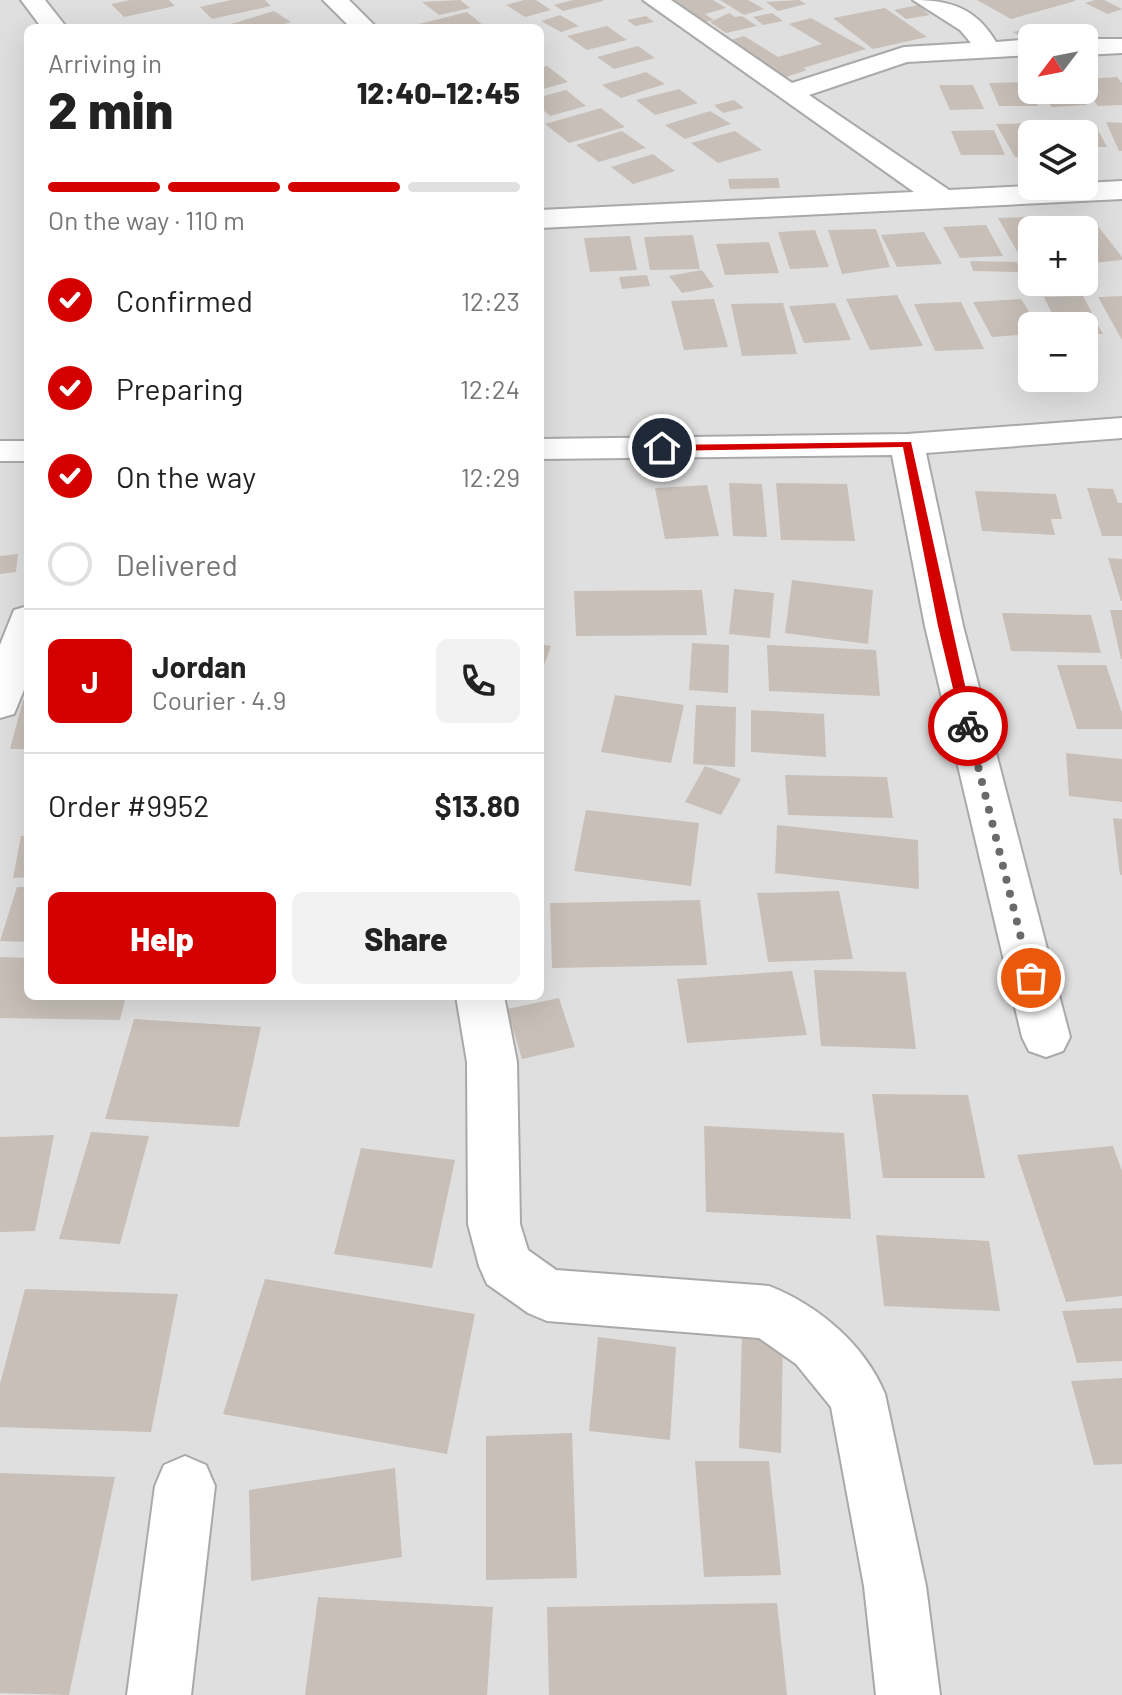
<!DOCTYPE html>
<meta charset="utf-8">
<style>
:root{--surface:#fff;--page:#f2f2f2;--text:#222;--muted:#767676;--line:#e0e0e0;--accent:#d40000}
body{margin:0;font-family:Barlow,sans-serif;background:var(--page);color:var(--text);height:100vh;display:flex;flex-direction:column;font-size:30px;white-space:nowrap}
*{box-sizing:border-box;margin:0}
p{font-size:26px;color:var(--muted)}
.icon{flex:none;width:44px;height:44px;fill:none;stroke:currentColor;stroke-width:2;stroke-linecap:round;stroke-linejoin:round}
.map{position:relative;flex:1;overflow:hidden}
.drawer{position:absolute;left:24px;top:24px;width:520px;height:976px;display:flex;flex-direction:column;background:var(--surface);border-radius:12px;box-shadow:0 8px 32px #0002}
.drawer>*{flex:none}
.needle{width:52px;rotate:238deg}
.fabs{position:absolute;left:1018px;top:24px;display:grid;gap:16px}
.fabs a{display:grid;place-items:center;width:80px;height:80px;border-radius:12px;background:var(--surface);box-shadow:0 8px 32px #0002;font-size:40px}
.pin{position:absolute;display:grid;place-items:center;width:68px;height:68px;color:#fff;margin:-34px;border:4px solid #fff;border-radius:50%;box-shadow:0 2px 8px #0007}
.courier{position:absolute;display:grid;place-items:center;width:80px;height:80px;margin:-40px;border:6px solid #d40000;border-radius:50%;background:#fff;color:#222;box-shadow:0 2px 10px #0007}
.headline em{font-style:normal;font-weight:800}
.headline div{display:flex;flex-direction:column-reverse}
.headline{display:flex;align-items:center;justify-content:space-between;height:136px;padding:0 24px}
h1{font-size:52px;font-weight:800;line-height:60px}
.bar{display:grid;grid-template-columns:repeat(4,1fr);gap:12px 8px;align-content:center;height:96px;padding:0 24px}
.bar i{height:10px;border-radius:6px;background:var(--line)}
.bar .current{background:var(--accent)}
.bar p{grid-column:span 4}
.line{display:flex;align-items:center;gap:20px;padding:0 24px;border-top:2px solid var(--line)}
.line div{flex:1}
.round{display:grid;place-items:center;flex:none;width:84px;height:84px;border-radius:12px;background:var(--page)}
ol{padding:0 24px;list-style:none}
li{display:flex;align-items:center;gap:24px;height:88px}
li p{margin-inline-start:auto}
li .icon{padding:8px;border-radius:50%;background:var(--accent);color:#fff;stroke-width:4}
li:last-child{color:var(--muted)}
li i{width:44px;height:44px;border:4px solid var(--line);border-radius:50%}
.primary-button{display:flex;gap:16px;margin-top:auto;padding:16px 24px}
.primary-button a{flex:1;height:92px;border-radius:12px;background:var(--accent);color:#fff;font-size:32px;font-weight:800;line-height:92px;text-align:center}
.primary-button a+a{background:var(--page);color:var(--text)}
.map>svg:first-child{display:block}
.residential{fill:#e0dfdf;fill-rule:evenodd}
.building{fill:#c7bfb8}
.lines{fill:none;stroke-linecap:round;stroke-linejoin:round}
.minor-casing{stroke:#a9a9a9;stroke-width:4}
.minor{fill:#fff;fill-rule:evenodd}
.route{fill:#d40000}
.done{stroke:#6b6a68;stroke-width:8;stroke-dasharray:0 14.4}
</style>
<div class="map">
<svg width="1122" height="1695" viewBox="0 0 1122 1695">
<rect width="100%" height="100%" fill="#f2efe9"/>
<!-- residential -->
<path class="residential" d="M0,0H1122V1695H0ZM28,28H540V996H28ZM1032,38H1084V90H1032ZM1032,134H1084V186H1032ZM1032,230H1084V282H1032ZM1032,326H1084V378H1032Z"/>
<!-- building -->
<g class="building">
<path d="M130,0H169L175,6L124,17L111,4Z"/>
<path d="M231,0H265L271,6L212,19L200,7Z"/>
<path d="M460,0L470,8L439,15L422,2Z"/>
<path d="M524,0H536L551,10L525,17L506,5Z"/>
<path d="M573,0H603V1L563,11L554,5Z"/>
<path d="M665,0H713L726,8L705,14L714,20L700,23Z"/>
<path d="M720,0H748L764,9L744,15Z"/>
<path d="M799,0L806,4L778,11L766,2Z"/>
<path d="M977,0H1075V1L1011,19Z"/>
<path d="M1095,0H1104L1122,9L1108,14L1085,3Z"/>
<path d="M918,5L930,15L906,19L894,10Z"/>
<path d="M885,8L927,37L873,49L833,18Z"/>
<path d="M274,11L291,22L271,28L224,26Z"/>
<path d="M467,12L484,26L420,28L415,25Z"/>
<path d="M729,13L735,17L742,16L757,26L726,33L710,22Z"/>
<path d="M772,13L783,21L763,25L753,17Z"/>
<path d="M560,15L579,26L561,32L541,21Z"/>
<path d="M646,16L654,22L635,26L627,20Z"/>
<path d="M811,18L866,49L803,68L807,70L783,78L724,42L744,36L778,57L822,44L789,24Z"/>
<path d="M1045,24L1061,34L1032,38L1029,42L1013,32Z"/>
<path d="M607,26L627,40L587,50L567,36Z"/>
<path d="M638,46L655,58L614,69L597,57Z"/>
<path d="M547,66L568,82L540,90V68Z"/>
<path d="M646,72L665,84L621,98L602,85Z"/>
<path d="M1117,77L1122,83V105L1098,106L1084,88V79Z"/>
<path d="M1028,82L1038,106H999L989,83Z"/>
<path d="M939,85H973L984,109L950,110Z"/>
<path d="M679,89L698,103L655,115L636,100Z"/>
<path d="M566,90L586,106L550,116L540,107V97Z"/>
<path d="M1039,90H1075L1087,105L1052,107Z"/>
<path d="M734,100L744,108L723,113L714,105Z"/>
<path d="M601,108L625,127L569,143L545,124Z"/>
<path d="M710,111L731,124L685,139L665,125Z"/>
<path d="M1106,122L1122,123V151H1119Z"/>
<path d="M1041,123L1048,134H1032V146H1027L1032,156L1015,157L996,124Z"/>
<path d="M1096,126L1107,147H1084V134H1061L1058,127Z"/>
<path d="M994,130L1005,155H961L951,131Z"/>
<path d="M622,131L646,148L599,162L576,145Z"/>
<path d="M735,131L762,150L718,163L691,143Z"/>
<path d="M653,154L675,171L633,184L611,167Z"/>
<path d="M778,178L780,188L730,189L728,179Z"/>
<path d="M1044,216L1053,230H1032V259L1022,260L998,218Z"/>
<path d="M1094,221L1122,257V260L1084,264V230H1057L1053,225Z"/>
<path d="M986,225L1003,256L960,258L943,227Z"/>
<path d="M876,229L890,267L842,274L828,230Z"/>
<path d="M815,230L829,267L790,269L778,232Z"/>
<path d="M924,232L942,264L897,267L881,235Z"/>
<path d="M693,235L700,269L650,270L644,237Z"/>
<path d="M630,236L637,270L590,272L584,238Z"/>
<path d="M769,242L779,273L725,275L716,244Z"/>
<path d="M970,261L1017,262L1020,272L973,271Z"/>
<path d="M702,270L714,287L682,293L669,276Z"/>
<path d="M647,275L650,286L622,289L619,277Z"/>
<path d="M897,295L923,346L870,350L846,299Z"/>
<path d="M1083,296L1103,334H1084V326H1058L1044,297Z"/>
<path d="M1122,296V340L1098,297Z"/>
<path d="M714,299L728,347L684,350L671,301Z"/>
<path d="M1021,299L1038,326H1032V334L992,337L973,302Z"/>
<path d="M961,302L984,349L935,351L914,304Z"/>
<path d="M783,303L797,354L742,356L731,304Z"/>
<path d="M835,303L851,340L804,343L789,306Z"/>
<path d="M729,483L762,484L767,537L733,536Z"/>
<path d="M776,483L847,484L855,541L781,540Z"/>
<path d="M707,485L719,536L665,539L655,488Z"/>
<path d="M1087,488L1113,489L1118,503H1122V536H1102Z"/>
<path d="M975,491L1056,494L1062,519H1051L1055,535L982,531Z"/>
<path d="M18,554L16,572L0,574V556Z"/>
<path d="M1108,558L1122,559V601H1121Z"/>
<path d="M792,580L873,590L868,644L785,633Z"/>
<path d="M734,589L774,593L770,638L729,634Z"/>
<path d="M702,590L707,635L576,636L574,591Z"/>
<path d="M1110,610H1122V659H1121Z"/>
<path d="M1002,613L1091,615L1101,653L1011,651Z"/>
<path d="M692,643L729,645L728,693L689,690Z"/>
<path d="M540,644L551,646L540,676Z"/>
<path d="M767,645L876,650L880,696L769,691Z"/>
<path d="M1057,665H1106L1122,713V729H1077Z"/>
<path d="M615,695L684,705L671,763L601,752Z"/>
<path d="M23,700H28V749H10Z"/>
<path d="M696,705L736,707L735,767L693,764Z"/>
<path d="M751,710L824,714L826,757L751,752Z"/>
<path d="M1066,753L1122,759V802L1069,796Z"/>
<path d="M705,766L741,779L721,815L685,802Z"/>
<path d="M785,775L887,777L893,818L788,815Z"/>
<path d="M586,810L699,823L691,886L574,871Z"/>
<path d="M1113,818L1122,819V875H1120Z"/>
<path d="M777,825L918,840L919,889L775,873Z"/>
<path d="M21,836H28V877L13,878Z"/>
<path d="M17,887H28V942L0,941Z"/>
<path d="M839,891L853,959L768,962L757,893Z"/>
<path d="M700,900L707,965L552,968L550,903Z"/>
<path d="M0,957L28,958V996H126L120,1020L0,1018Z"/>
<path d="M814,970L906,972L916,1049L821,1046Z"/>
<path d="M792,971L807,1035L687,1043L677,979Z"/>
<path d="M559,998L575,1047L522,1059L507,1009Z"/>
<path d="M134,1019L261,1027L239,1127L105,1119Z"/>
<path d="M872,1094L968,1095L985,1178H883Z"/>
<path d="M704,1126L844,1133L851,1219L706,1212Z"/>
<path d="M91,1132L149,1136L120,1244L59,1239Z"/>
<path d="M54,1135L35,1231L0,1232V1137Z"/>
<path d="M1113,1146L1122,1171V1296L1066,1302L1017,1155Z"/>
<path d="M361,1148L455,1160L432,1268L334,1254Z"/>
<path d="M876,1235L989,1241L1000,1311L884,1306Z"/>
<path d="M265,1279L475,1314L447,1454L223,1414Z"/>
<path d="M25,1289L178,1294L151,1432L0,1427V1384Z"/>
<path d="M1122,1308V1361L1077,1363L1062,1311Z"/>
<path d="M742,1332L783,1338L781,1453L739,1448Z"/>
<path d="M598,1337L676,1347L670,1440L589,1431Z"/>
<path d="M1122,1378V1464L1094,1465L1071,1381Z"/>
<path d="M572,1433L577,1578L486,1580V1436Z"/>
<path d="M695,1461H769L781,1575L704,1577Z"/>
<path d="M395,1468L402,1557L251,1581L249,1490Z"/>
<path d="M0,1473L115,1477L69,1695L0,1693Z"/>
<path d="M318,1597L493,1607L487,1695H305Z"/>
<path d="M777,1603L787,1695H549L547,1607Z"/>
</g>
<g class="lines">
<!-- minor casing -->
<g class="minor-casing">
<g id="minor">
<path d="M21,0H45L67,28H42Z"/>
<path d="M323,0H349L377,28H351Z"/>
<path d="M643,0H671L792,83L904,47L971,43L960,30L913,0C950,0 976,8 996,42L1032,39V55L907,62L809,95L949,190L1122,181V199L540,228V210L914,192Z"/>
<path d="M1084,39H1122V53L1084,55Z"/>
<path d="M1122,418V438L926,453L963,626L1070,1037L1063,1051L1046,1057L1029,1051L1022,1037L925,626L892,455L540,459V439L907,434Z"/>
<rect x="0" y="441" width="28" height="20"/>
<path d="M28,606V680L14,714L0,718V645L14,610Z"/>
<path d="M456,996H504L517,1062L520,1224L528,1250L556,1270L769,1286C818,1305 865,1345 885,1394L926,1586L940,1695H876L864,1586L831,1407L796,1364L759,1338L547,1321L528,1313L487,1284L479,1266L468,1224L467,1062Z"/>
<path d="M185,1456L206,1465L215,1486L191,1695H127L155,1486L164,1465Z"/>
</g>
</g>
<!-- minor -->
<use href="#minor" class="minor"/>
</g>
<!-- route -->
<path class="route" d="M911,442L974,726L968,730L962,726L938,626L903,447L662,451L657,448L662,445Z"/>
<g class="lines">
<!-- done -->
<path class="done" d="M968,726L1031,978"/>
</g>
</svg>
<div class="fabs">
<a><svg class="needle" viewBox="-14 -14 28 28"><path d="M0-13l5 13h-10z" fill="#e53935"/><path d="M0 13l5-13h-10z" fill="#767676"/></svg></a>
<a><svg class="icon" aria-label="layers" viewBox="0 0 24 24"><path d="M12 4l9 5-9 5-9-5zM3 14l9 5 9-5"/></svg></a>
<a>+</a>
<a>−</a>
</div>
<div class="pin" style="left:1031px;top:978px;background:#ea580c"><svg class="icon" aria-label="bag" viewBox="0 0 24 24"><path d="M5 8h14l-1 12H6zM9 8a3 3 0 0 1 6 0"/></svg></div>
<div class="pin" style="left:662px;top:448px;background:#1f2937"><svg class="icon" aria-label="home" viewBox="0 0 24 24"><path d="M3 11l9-7 9 7M6 9v11h12V9"/></svg></div>
<div class="courier" style="left:968px;top:726px"><svg class="icon" aria-label="bike" viewBox="0 0 24 24"><circle cx="6" cy="16" r="4"/><circle cx="18" cy="16" r="4"/><path d="M6 16l4-8h5l3 8M10 8l3 8H6M13 5h3"/></svg></div>
<section class="drawer">
<div class="headline"><div><h1>2 min</h1><p>Arriving in</p></div><em>12:40–12:45</em></div>
<div class="bar"><i class="current"></i><i class="current"></i><i class="current"></i><i></i><p>On the way · 110 m</p></div>
<ol>
<li><svg class="icon" aria-label="check" viewBox="0 0 24 24"><path d="M5 12l5 5 9-10"/></svg>Confirmed<p>12:23</p></li>
<li><svg class="icon" aria-label="check" viewBox="0 0 24 24"><path d="M5 12l5 5 9-10"/></svg>Preparing<p>12:24</p></li>
<li><svg class="icon" aria-label="check" viewBox="0 0 24 24"><path d="M5 12l5 5 9-10"/></svg>On the way<p>12:29</p></li>
<li><i></i>Delivered</li>
</ol>
<div class="line" style="height:144px"><b class="round" style="background:var(--accent);color:#fff">J</b><div><b>Jordan</b><p>Courier · 4.9</p></div><a class="round"><svg class="icon" aria-label="phone" viewBox="0 0 24 24"><path d="M5 4h4l2 5-3 2q2 4 5 5l2-3 5 2v4C11 20 4 13 5 4z"/></svg></a></div>
<div class="line" style="height:104px"><div>Order #9952</div><b>$13.80</b></div>
<div class="primary-button"><a>Help</a><a>Share</a></div>
</section>
</div>
